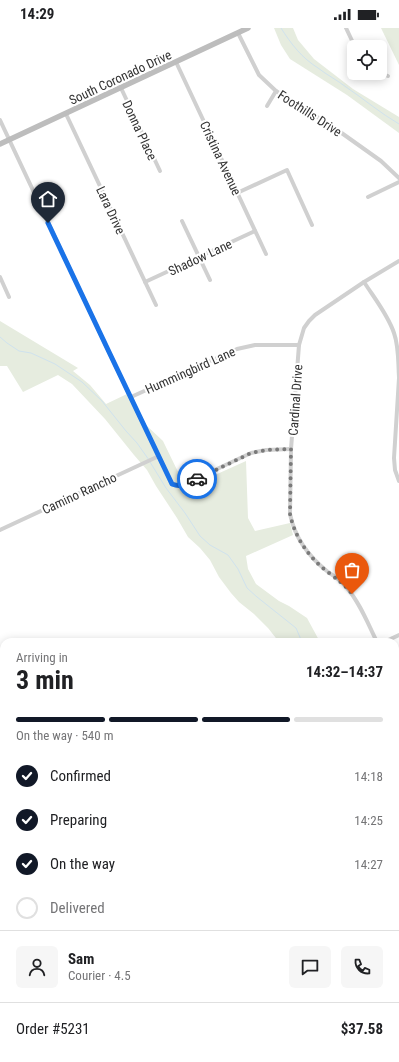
<!DOCTYPE html>
<meta charset="utf-8">
<style>
:root{--surface:#fff;--page:#f6f6f6;--text:#202124;--muted:#757577;--line:#e0e0e0;--accent:#111827}
body{margin:0;font-family:"Roboto Condensed",sans-serif;background:var(--page);color:var(--text);height:100vh;display:flex;flex-direction:column;font-size:15px;white-space:nowrap}
*{box-sizing:border-box;margin:0}
p{font-size:13px;color:var(--muted)}
.icon{flex:none;width:22px;height:22px;fill:none;stroke:currentColor;stroke-width:2;stroke-linecap:round;stroke-linejoin:round}
.map{position:relative;flex:1;overflow:hidden}
.side{position:absolute;left:0px;top:610px;width:399px;height:424px;display:flex;flex-direction:column;background:var(--surface);border-radius:12px 12px 0 0;box-shadow:0 2px 10px #0003}
.side>*{flex:none}
.fabs{position:absolute;left:347px;top:12px;display:grid;gap:8px}
.fabs a{display:grid;place-items:center;width:40px;height:40px;border-radius:6px;background:var(--surface);box-shadow:0 2px 10px #0003;font-size:20px}
.pin{position:absolute;display:grid;place-items:center;width:34px;height:34px;color:#fff;margin:-41px -17px;border-radius:50% 50% 50% 0;rotate:-45deg;box-shadow:0 0 4px #0007}
.pin .icon{rotate:45deg}
.courier{position:absolute;display:grid;place-items:center;width:40px;height:40px;margin:-20px;border:3px solid #1a73e8;border-radius:50%;background:#fff;color:#222;box-shadow:0 1px 5px #0007}
.head em{font-style:normal;font-weight:700}
.head div{display:flex;flex-direction:column-reverse}
.head{display:flex;align-items:center;justify-content:space-between;height:68px;padding:0 16px}
h1{font-size:26px;font-weight:700;line-height:30px}
.bar{display:grid;grid-template-columns:repeat(4,1fr);gap:6px 4px;align-content:center;height:48px;padding:0 16px}
.bar i{height:5px;border-radius:3px;background:var(--line)}
.bar .selected{background:var(--accent)}
.bar p{grid-column:span 4}
.line{display:flex;align-items:center;gap:10px;padding:0 16px;border-top:1px solid var(--line)}
.line div{flex:1}
.round{display:grid;place-items:center;flex:none;width:42px;height:42px;border-radius:6px;background:var(--page)}
ol{padding:0 16px;list-style:none}
li{display:flex;align-items:center;gap:12px;height:44px}
li p{margin-inline-start:auto}
li .icon{padding:4px;border-radius:50%;background:var(--accent);color:#fff;stroke-width:4}
li:last-child{color:var(--muted)}
li i{width:22px;height:22px;border:2px solid var(--line);border-radius:50%}
.status{display:flex;justify-content:space-between;align-items:center;height:28px;padding:0 20px;background:var(--surface);direction:ltr}
.status svg{height:11px;fill:currentColor}
.map>svg:first-child{display:block}
.green{fill:#e6ecdf}
.lines{fill:none;stroke-linecap:round;stroke-linejoin:round}
.stream{stroke:#cfe2ee;stroke-width:1}
.street{stroke:#d0d0d0;stroke-width:4}
.secondary{stroke:#bdbdbd;stroke-width:5.5}
.done{stroke:#7a7a7a;stroke-width:4;stroke-dasharray:0 7.2}
.route{stroke:#1a73e8;stroke-width:5}
.labels{text-anchor:middle;stroke-width:4;stroke-linejoin:round;paint-order:stroke}
.street-label{font-size:13px;fill:#333;stroke:#fff}
</style>
<div class="status"><b>14:29</b><svg viewBox="0 0 49 12"><path d="M0 12V9h3v3zM5 12V6h3v6zM10 12V3h3v9zM15 12V0h3v12zM26 1h20v11H26zM47 4h2v5h-2z"/></svg></div>
<div class="map">
<svg width="399" height="1034" viewBox="0 0 399 1034">
<rect width="100%" height="100%" fill="#fff"/>
<!-- green -->
<g class="green">
<path d="M274,0H293L298,12L314,31L353,61L399,89V105L347,67L290,31L281,17Z"/>
<path d="M381,0H399V37Z"/>
<path d="M0,293L78,340L73,343L90,357L106,376L127,366L146,397L163,413L180,448L188,444L195,456L246,433L248,490L255,503L290,495L293,507L246,528L248,541L256,556L279,573L289,578L307,590L320,614H279L268,600L254,586L239,574L231,565L219,549L210,532L200,520L188,509L177,490L156,458L147,442L134,427L105,391L72,356L58,347L23,364L7,338H0Z"/>
<path d="M395,770L399,778V1034H220L218,1030H395Z"/>
</g>
<g class="lines">
<!-- stream -->
<g class="stream">
<path d="M281,0C291,16 302,30 318,40C327,47 337,52 346,59C364,71 380,85 399,96"/>
<path d="M0,309L7,315L19,323L31,325L55,336L82,354L102,373L126,403L137,415L149,432"/>
<path d="M150,434L166,460L185,485L200,508L210,517L228,527L238,541L247,560L257,569L296,600L302,614"/>
<path d="M395,847L399,853"/>
</g>
<!-- street -->
<g class="street">
<path d="M346,0L355,19"/>
<path d="M238,5L259,47L276,63L336,101L381,133L399,150"/>
<path d="M176,34L266,226"/>
<path d="M380,45L388,48"/>
<path d="M121,60L160,143"/>
<path d="M267,78L276,63"/>
<path d="M66,86L156,277"/>
<path d="M0,92L107,320L172,456L178,458L183,457L251,425L266,422L291,421"/>
<path d="M237,165L287,142L312,197"/>
<path d="M368,169L399,154"/>
<path d="M182,193L210,252"/>
<path d="M0,249L9,269"/>
<path d="M145,254L255,203"/>
<path d="M364,254C375,271 388,287 394,305C399,319 398,334 399,349"/>
<path d="M399,350L394,430L395,442L399,453"/>
<path d="M131,369L237,321L255,317H299"/>
<path d="M0,502L159,428"/>
<path d="M377,614C368,596 360,575 347,560C342,553 335,549 328,544C309,529 295,511 290,486L291,421L299,317L304,300L309,293L315,287L364,254L399,233"/>
<path d="M384,614L399,607"/>
<path d="M395,655L399,664"/>
<path d="M0,760L4,758"/>
<path d="M0,937L4,935"/>
<path d="M0,947L4,954"/>
<path d="M0,965L4,964"/>
<path d="M0,1025L4,1023"/>
<path d="M43,1030L45,1034"/>
<path d="M164,1030L166,1034"/>
</g>
<!-- secondary -->
<path class="secondary" d="M0,116L248,0"/>
</g>
<g class="lines">
<!-- done -->
<path class="done" d="M197,451L251,425L266,422L291,421L290,486C295,510 309,530 329,545C338,552 345,557 352,566"/>
<!-- route -->
<path class="route" d="M48,195L110,326L172,456C182,460 188,455 197,451"/>
</g>
<g class="labels">
<!-- street labels -->
<g class="street-label">
<text transform="translate(120 49) rotate(-25)" y="5">South Coronado Drive</text>
<text transform="translate(310 85) rotate(33)" y="5">Foothills Drive</text>
<text transform="translate(140 102) rotate(65)" y="5">Donna Place</text>
<text transform="translate(221 130) rotate(65)" y="5">Cristina Avenue</text>
<text transform="translate(111 182) rotate(65)" y="5">Lara Drive</text>
<text transform="translate(200 229) rotate(-25)" y="5">Shadow Lane</text>
<text transform="translate(190 342) rotate(-24)" y="5">Hummingbird Lane</text>
<text transform="translate(295 372) rotate(-86)" y="5">Cardinal Drive</text>
<text transform="translate(79 465) rotate(-25)" y="5">Camino Rancho</text>
</g>
</g>
</svg>
<div class="fabs">
<a><svg class="icon" aria-label="locate" viewBox="0 0 24 24"><circle cx="12" cy="12" r="6"/><path d="M12 2v4M12 18v4M2 12h4M18 12h4"/></svg></a>
</div>
<div class="pin" style="left:352px;top:566px;background:#ea580c"><svg class="icon" aria-label="bag" viewBox="0 0 24 24"><path d="M5 8h14l-1 12H6zM9 8a3 3 0 0 1 6 0"/></svg></div>
<div class="pin" style="left:48px;top:195px;background:#1f2937"><svg class="icon" aria-label="home" viewBox="0 0 24 24"><path d="M3 11l9-7 9 7M6 9v11h12V9"/></svg></div>
<div class="courier" style="left:197px;top:451px"><svg class="icon" aria-label="car" viewBox="0 0 24 24"><path d="M5 17H2v-5l4-1 3-4h7l3 4 3 1v5h-3M9 17h6M6 11h13"/><circle cx="7" cy="17" r="2"/><circle cx="17" cy="17" r="2"/></svg></div>
<section class="side">
<div class="head"><div><h1>3 min</h1><p>Arriving in</p></div><em>14:32–14:37</em></div>
<div class="bar"><i class="selected"></i><i class="selected"></i><i class="selected"></i><i></i><p>On the way · 540 m</p></div>
<ol>
<li><svg class="icon" aria-label="check" viewBox="0 0 24 24"><path d="M5 12l5 5 9-10"/></svg>Confirmed<p>14:18</p></li>
<li><svg class="icon" aria-label="check" viewBox="0 0 24 24"><path d="M5 12l5 5 9-10"/></svg>Preparing<p>14:25</p></li>
<li><svg class="icon" aria-label="check" viewBox="0 0 24 24"><path d="M5 12l5 5 9-10"/></svg>On the way<p>14:27</p></li>
<li><i></i>Delivered</li>
</ol>
<div class="line" style="height:72px"><a class="round"><svg class="icon" aria-label="person" viewBox="0 0 24 24"><circle cx="12" cy="8" r="4"/><path d="M4 21q1-7 8-7t8 7"/></svg></a><div><b>Sam</b><p>Courier · 4.5</p></div><a class="round"><svg class="icon" aria-label="chat" viewBox="0 0 24 24"><path d="M4 5h16v11H9l-5 4z"/></svg></a><a class="round"><svg class="icon" aria-label="phone" viewBox="0 0 24 24"><path d="M5 4h4l2 5-3 2q2 4 5 5l2-3 5 2v4C11 20 4 13 5 4z"/></svg></a></div>
<div class="line" style="height:52px"><div>Order #5231</div><b>$37.58</b></div>
</section>
</div>
